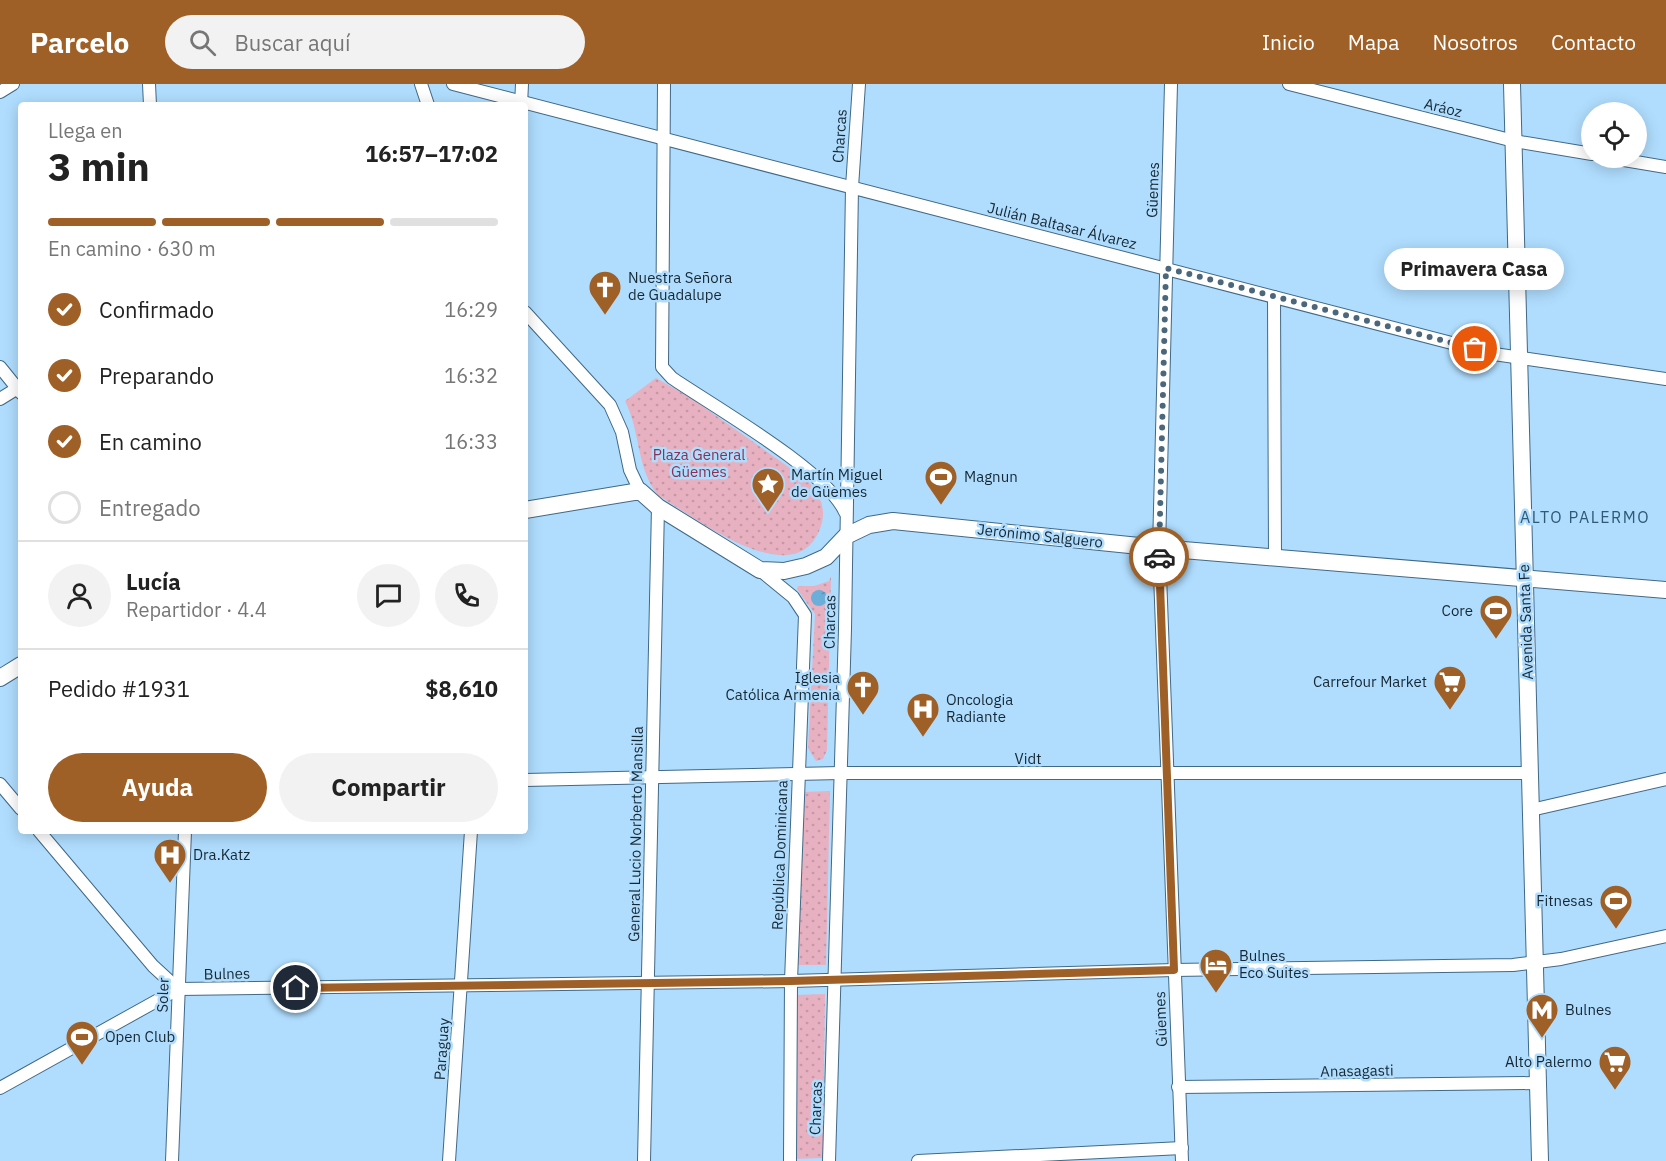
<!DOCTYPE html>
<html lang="es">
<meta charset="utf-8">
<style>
:root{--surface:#fff;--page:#f2f2f2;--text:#222;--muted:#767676;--line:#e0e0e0;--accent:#9f6027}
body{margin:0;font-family:"IBM Plex Sans",sans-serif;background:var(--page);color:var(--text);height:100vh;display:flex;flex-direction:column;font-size:22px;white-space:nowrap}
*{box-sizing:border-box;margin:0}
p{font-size:20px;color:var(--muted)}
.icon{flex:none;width:33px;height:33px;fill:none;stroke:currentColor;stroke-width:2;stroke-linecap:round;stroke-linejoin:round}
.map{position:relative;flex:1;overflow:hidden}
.drawer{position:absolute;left:18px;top:18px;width:510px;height:732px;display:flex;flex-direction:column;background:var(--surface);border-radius:6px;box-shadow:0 3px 15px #0003}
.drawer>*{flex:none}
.controls{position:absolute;left:1581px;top:18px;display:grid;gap:12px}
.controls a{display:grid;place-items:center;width:66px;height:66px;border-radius:50%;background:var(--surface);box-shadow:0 3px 15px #0003;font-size:30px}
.pin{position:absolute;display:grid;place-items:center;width:51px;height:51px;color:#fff;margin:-26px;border:3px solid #fff;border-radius:50%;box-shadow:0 2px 6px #0007}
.courier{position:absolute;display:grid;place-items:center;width:60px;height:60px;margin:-30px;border:4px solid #9f6027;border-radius:50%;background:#fff;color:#222;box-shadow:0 2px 8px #0007}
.bubble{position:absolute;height:42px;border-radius:21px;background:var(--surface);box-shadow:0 3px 15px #0003;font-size:20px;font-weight:800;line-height:42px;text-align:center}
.headline em{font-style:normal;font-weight:800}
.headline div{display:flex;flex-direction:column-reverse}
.headline{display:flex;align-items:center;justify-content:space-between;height:102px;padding:0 30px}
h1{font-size:39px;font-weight:800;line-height:45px}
.bar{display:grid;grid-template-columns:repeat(4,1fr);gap:9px 6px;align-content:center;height:72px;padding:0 30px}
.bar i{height:8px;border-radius:4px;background:var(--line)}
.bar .on{background:var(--accent)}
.bar p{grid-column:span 4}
.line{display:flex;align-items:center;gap:15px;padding:0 30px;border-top:2px solid var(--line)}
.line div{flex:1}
.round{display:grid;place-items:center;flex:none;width:63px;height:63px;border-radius:32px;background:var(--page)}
ol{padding:0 30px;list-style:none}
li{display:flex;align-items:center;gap:18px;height:66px}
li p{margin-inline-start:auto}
li .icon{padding:6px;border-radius:50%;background:var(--accent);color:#fff;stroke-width:4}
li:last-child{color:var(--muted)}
li i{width:33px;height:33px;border:3px solid var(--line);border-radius:50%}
.button{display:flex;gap:12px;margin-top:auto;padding:12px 30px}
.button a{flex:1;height:69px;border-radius:36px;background:var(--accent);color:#fff;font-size:24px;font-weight:800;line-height:69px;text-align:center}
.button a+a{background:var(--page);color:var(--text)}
header{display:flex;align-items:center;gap:36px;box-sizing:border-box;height:84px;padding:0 30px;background:var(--accent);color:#fff}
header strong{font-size:28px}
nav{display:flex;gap:33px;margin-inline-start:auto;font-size:21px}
.search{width:420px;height:54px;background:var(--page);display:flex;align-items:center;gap:15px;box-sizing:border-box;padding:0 21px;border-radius:33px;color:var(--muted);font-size:22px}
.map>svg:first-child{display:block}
.park{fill:url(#park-dots)}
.water{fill:url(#water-ripples)}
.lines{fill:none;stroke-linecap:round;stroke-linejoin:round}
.street-casing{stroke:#406986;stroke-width:14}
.secondary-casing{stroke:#406986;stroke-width:18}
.street{stroke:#fff;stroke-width:12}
.secondary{stroke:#fff;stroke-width:16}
.done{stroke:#4c677b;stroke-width:6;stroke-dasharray:0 10.8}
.route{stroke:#9f6027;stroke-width:8}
.labels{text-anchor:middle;stroke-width:5;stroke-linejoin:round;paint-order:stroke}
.street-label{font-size:15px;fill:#162834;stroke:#b0ddfe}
.poi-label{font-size:15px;fill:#162834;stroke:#b0ddfe;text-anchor:start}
.park-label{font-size:15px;fill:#883152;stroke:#b0ddfe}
.neighbourhood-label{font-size:16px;letter-spacing:1.5px;fill:#2f5974;stroke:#b0ddfe}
</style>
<header>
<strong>Parcelo</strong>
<div class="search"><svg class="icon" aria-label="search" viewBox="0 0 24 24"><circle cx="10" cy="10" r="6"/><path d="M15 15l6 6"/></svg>Buscar aquí</div>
<nav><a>Inicio</a><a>Mapa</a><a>Nosotros</a><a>Contacto</a></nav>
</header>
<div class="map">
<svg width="1666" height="1077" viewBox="0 0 1666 1077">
<defs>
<pattern id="park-dots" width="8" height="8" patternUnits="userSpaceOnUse" patternTransform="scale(1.5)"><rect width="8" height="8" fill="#e7b1c1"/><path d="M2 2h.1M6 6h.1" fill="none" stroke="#c598a6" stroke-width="1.8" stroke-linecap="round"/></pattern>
<pattern id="water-ripples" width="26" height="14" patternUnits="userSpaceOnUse" patternTransform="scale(1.5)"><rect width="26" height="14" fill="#6caeda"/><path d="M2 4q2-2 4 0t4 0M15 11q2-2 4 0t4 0" fill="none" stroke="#588eb2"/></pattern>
</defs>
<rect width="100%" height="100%" fill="#b0ddfe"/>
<!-- park -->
<g class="park">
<path d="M656,294L691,314L807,396C819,409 827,424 821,442C797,514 695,433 659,412C636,386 641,348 625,317Z"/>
<path d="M831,492L827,666L823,675L816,677L808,664L815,530L797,505L798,502H814L829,497Z"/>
<path d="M830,707L826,881H796L801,708Z"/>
<path d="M825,910L823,1074L793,1075L795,911Z"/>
</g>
<!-- water -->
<circle class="water" cx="819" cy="514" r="8"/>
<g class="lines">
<!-- street casing -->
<g class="street-casing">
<g id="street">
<path d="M149,0L150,21"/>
<path d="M421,0L428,21"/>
<path d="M453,0L1494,270L1666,295"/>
<path d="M664,0L662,283L672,294C713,322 827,387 845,428"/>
<path d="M1171,0L1159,464L1182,1077"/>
<path d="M1289,0L1514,57L1592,70"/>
<path d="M0,8L13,0"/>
<path d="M521,21L522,0"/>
<path d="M1612,74L1666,83"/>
<path d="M1274,213L1275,474"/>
<path d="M525,228L610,321L622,348L630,386L640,407"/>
<path d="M0,283L21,309"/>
<path d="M0,315L21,302"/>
<path d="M760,486L793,513L805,531L791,897L790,1077"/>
<path d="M525,696L840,689H1530"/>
<path d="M0,700L21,725"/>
<path d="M1531,726L1666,695"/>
<path d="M39,747L153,882L178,905"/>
<path d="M1178,1003L1537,999"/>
<path d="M0,1004L178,905L791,897L1174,886L1513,881L1561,875L1666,852"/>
<path d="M172,1077L185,747"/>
<path d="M449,1077L471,747"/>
<path d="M644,1077L658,423"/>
<path d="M829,1077L845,545L852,103L859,0"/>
<path d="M918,1077L1182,1064"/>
</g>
</g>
<!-- secondary casing -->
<g class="secondary-casing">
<g id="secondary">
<path d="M1512,0L1540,1077"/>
<path d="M525,426L640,407L658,423L760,486L784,487L806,482L826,473L846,452L869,441L893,437L1159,464L1666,506"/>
<path d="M0,594L21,581"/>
</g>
</g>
<!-- street -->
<use href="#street" class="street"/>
<!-- secondary -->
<use href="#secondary" class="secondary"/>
</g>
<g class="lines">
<!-- done -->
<path class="done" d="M1159,473L1166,184L1475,265"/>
<!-- route -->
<path class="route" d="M296,904L791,897L1174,886L1159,473"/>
</g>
<!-- icons -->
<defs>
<g id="church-pin" transform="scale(1.725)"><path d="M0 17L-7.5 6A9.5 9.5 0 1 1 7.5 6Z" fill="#9f6027" stroke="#b0ddfe"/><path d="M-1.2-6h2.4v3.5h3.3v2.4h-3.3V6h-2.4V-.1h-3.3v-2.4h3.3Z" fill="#fff"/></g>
<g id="stadium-pin" transform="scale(1.725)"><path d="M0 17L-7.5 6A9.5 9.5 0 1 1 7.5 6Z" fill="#9f6027" stroke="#b0ddfe"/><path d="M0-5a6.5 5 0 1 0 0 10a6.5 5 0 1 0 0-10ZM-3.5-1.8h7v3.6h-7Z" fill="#fff"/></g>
<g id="sight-pin" transform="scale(1.725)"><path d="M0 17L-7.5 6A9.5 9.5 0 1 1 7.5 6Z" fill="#9f6027" stroke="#b0ddfe"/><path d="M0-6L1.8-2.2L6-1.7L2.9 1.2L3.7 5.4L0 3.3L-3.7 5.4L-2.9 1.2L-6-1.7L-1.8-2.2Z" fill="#fff"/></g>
<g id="supermarket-pin" transform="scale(1.725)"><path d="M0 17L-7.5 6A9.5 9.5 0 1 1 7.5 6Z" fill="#9f6027" stroke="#b0ddfe"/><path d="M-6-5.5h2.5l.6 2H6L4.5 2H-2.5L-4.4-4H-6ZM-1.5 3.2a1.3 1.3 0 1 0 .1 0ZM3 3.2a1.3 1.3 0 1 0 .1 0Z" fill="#fff"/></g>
<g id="hospital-pin" transform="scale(1.725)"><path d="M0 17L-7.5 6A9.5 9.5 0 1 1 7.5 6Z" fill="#9f6027" stroke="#b0ddfe"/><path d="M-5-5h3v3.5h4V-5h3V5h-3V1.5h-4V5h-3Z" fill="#fff"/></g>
<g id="hotel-pin" transform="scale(1.725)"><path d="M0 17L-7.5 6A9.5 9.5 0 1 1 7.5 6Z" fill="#9f6027" stroke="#b0ddfe"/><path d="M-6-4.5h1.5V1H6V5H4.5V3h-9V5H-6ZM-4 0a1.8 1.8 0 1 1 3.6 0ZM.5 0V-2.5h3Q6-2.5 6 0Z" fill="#fff"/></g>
<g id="metro-pin" transform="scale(1.725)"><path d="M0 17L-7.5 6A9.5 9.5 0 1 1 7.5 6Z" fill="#9f6027" stroke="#b0ddfe"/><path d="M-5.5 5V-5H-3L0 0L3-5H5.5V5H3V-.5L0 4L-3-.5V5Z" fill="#fff"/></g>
</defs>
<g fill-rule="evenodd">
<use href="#church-pin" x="605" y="203"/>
<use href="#stadium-pin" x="941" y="393"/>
<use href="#sight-pin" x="768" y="400"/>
<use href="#stadium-pin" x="1496" y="527"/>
<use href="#supermarket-pin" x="1450" y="598"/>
<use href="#church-pin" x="863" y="603"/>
<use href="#hospital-pin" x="923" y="625"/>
<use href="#hospital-pin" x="170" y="771"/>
<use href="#stadium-pin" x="1616" y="817"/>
<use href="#hotel-pin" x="1216" y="881"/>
<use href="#metro-pin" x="1542" y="926"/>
<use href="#stadium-pin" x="82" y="953"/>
<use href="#supermarket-pin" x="1615" y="978"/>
</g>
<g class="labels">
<!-- street labels -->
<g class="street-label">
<text transform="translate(1443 24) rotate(14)" y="5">Aráoz</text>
<text transform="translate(840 52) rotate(-86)" y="5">Charcas</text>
<text transform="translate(1153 106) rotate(-88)" y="5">Güemes</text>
<text transform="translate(1062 142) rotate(14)" y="5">Julián Baltasar Álvarez</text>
<text transform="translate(1040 452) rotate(6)" y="5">Jerónimo Salguero</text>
<text transform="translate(830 538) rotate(-89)" y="5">Charcas</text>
<text transform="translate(1526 538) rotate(-92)" y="5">Avenida Santa Fe</text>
<text x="1028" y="680">Vidt</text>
<text transform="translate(636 750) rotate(-89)" y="5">General Lucio Norberto Mansilla</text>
<text transform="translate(780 771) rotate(-88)" y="5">República Dominicana</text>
<text transform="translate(227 890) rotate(-1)" y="5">Bulnes</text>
<text transform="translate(163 911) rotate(-88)" y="5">Soler</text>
<text transform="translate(1161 935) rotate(-92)" y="5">Güemes</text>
<text transform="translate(442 965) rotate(-86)" y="5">Paraguay</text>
<text transform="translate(1357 987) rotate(-1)" y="5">Anasagasti</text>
<text transform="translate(816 1024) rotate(-88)" y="5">Charcas</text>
</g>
<!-- poi labels -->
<g class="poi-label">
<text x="628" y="199">Nuestra Señora<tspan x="628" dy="17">de Guadalupe</tspan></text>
<text x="791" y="396">Martín Miguel<tspan x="791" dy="17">de Güemes</tspan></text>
<text x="964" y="398">Magnun</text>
<text x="1473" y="532" text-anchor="end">Core</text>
<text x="840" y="599" text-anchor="end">Iglesia<tspan x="840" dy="17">Católica Armenia</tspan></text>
<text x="1427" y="603" text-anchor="end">Carrefour Market</text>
<text x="946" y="621">Oncologia<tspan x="946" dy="17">Radiante</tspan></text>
<text x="193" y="776">Dra.Katz</text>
<text x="1593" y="822" text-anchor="end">Fitnesas</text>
<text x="1239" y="877">Bulnes<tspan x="1239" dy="17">Eco Suites</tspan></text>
<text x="1565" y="931">Bulnes</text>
<text x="105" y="958">Open Club</text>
<text x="1592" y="983" text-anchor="end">Alto Palermo</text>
</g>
<!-- park labels -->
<g class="park-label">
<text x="699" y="376">Plaza General<tspan x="699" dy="17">Güemes</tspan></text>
</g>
<!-- neighbourhood labels -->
<g class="neighbourhood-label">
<text x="1585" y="439">ALTO PALERMO</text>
</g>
</g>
</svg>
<div class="controls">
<a><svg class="icon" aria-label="locate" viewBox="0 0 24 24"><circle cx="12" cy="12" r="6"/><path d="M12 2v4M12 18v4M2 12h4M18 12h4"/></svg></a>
</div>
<div class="pin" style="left:1475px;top:265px;background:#ea580c"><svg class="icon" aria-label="bag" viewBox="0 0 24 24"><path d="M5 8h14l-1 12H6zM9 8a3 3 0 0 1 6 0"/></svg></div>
<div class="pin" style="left:296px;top:904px;background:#1f2937"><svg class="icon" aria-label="home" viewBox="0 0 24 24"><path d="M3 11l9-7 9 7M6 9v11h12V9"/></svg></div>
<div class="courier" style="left:1159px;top:473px"><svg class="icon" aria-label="car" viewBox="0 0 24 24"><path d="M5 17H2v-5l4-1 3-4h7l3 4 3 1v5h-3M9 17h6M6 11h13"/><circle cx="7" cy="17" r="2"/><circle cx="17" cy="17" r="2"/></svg></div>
<div class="bubble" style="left:1384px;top:164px;width:180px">Primavera Casa</div>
<section class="drawer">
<div class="headline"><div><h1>3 min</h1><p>Llega en</p></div><em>16:57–17:02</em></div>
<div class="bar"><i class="on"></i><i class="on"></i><i class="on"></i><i></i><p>En camino · 630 m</p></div>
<ol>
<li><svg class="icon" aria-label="check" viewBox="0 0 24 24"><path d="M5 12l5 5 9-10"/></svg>Confirmado<p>16:29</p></li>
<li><svg class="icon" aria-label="check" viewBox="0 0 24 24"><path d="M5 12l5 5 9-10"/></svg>Preparando<p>16:32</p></li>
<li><svg class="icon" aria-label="check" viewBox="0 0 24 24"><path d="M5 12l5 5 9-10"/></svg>En camino<p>16:33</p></li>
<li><i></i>Entregado</li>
</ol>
<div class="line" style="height:108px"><a class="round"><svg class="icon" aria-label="person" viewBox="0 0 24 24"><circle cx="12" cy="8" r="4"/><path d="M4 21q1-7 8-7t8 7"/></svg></a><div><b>Lucía</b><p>Repartidor · 4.4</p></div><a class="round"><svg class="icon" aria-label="chat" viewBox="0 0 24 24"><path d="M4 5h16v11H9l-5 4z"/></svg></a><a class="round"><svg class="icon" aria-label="phone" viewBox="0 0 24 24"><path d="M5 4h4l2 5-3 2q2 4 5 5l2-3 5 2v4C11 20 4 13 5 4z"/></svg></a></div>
<div class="line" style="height:78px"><div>Pedido #1931</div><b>$8,610</b></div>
<div class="button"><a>Ayuda</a><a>Compartir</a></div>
</section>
</div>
